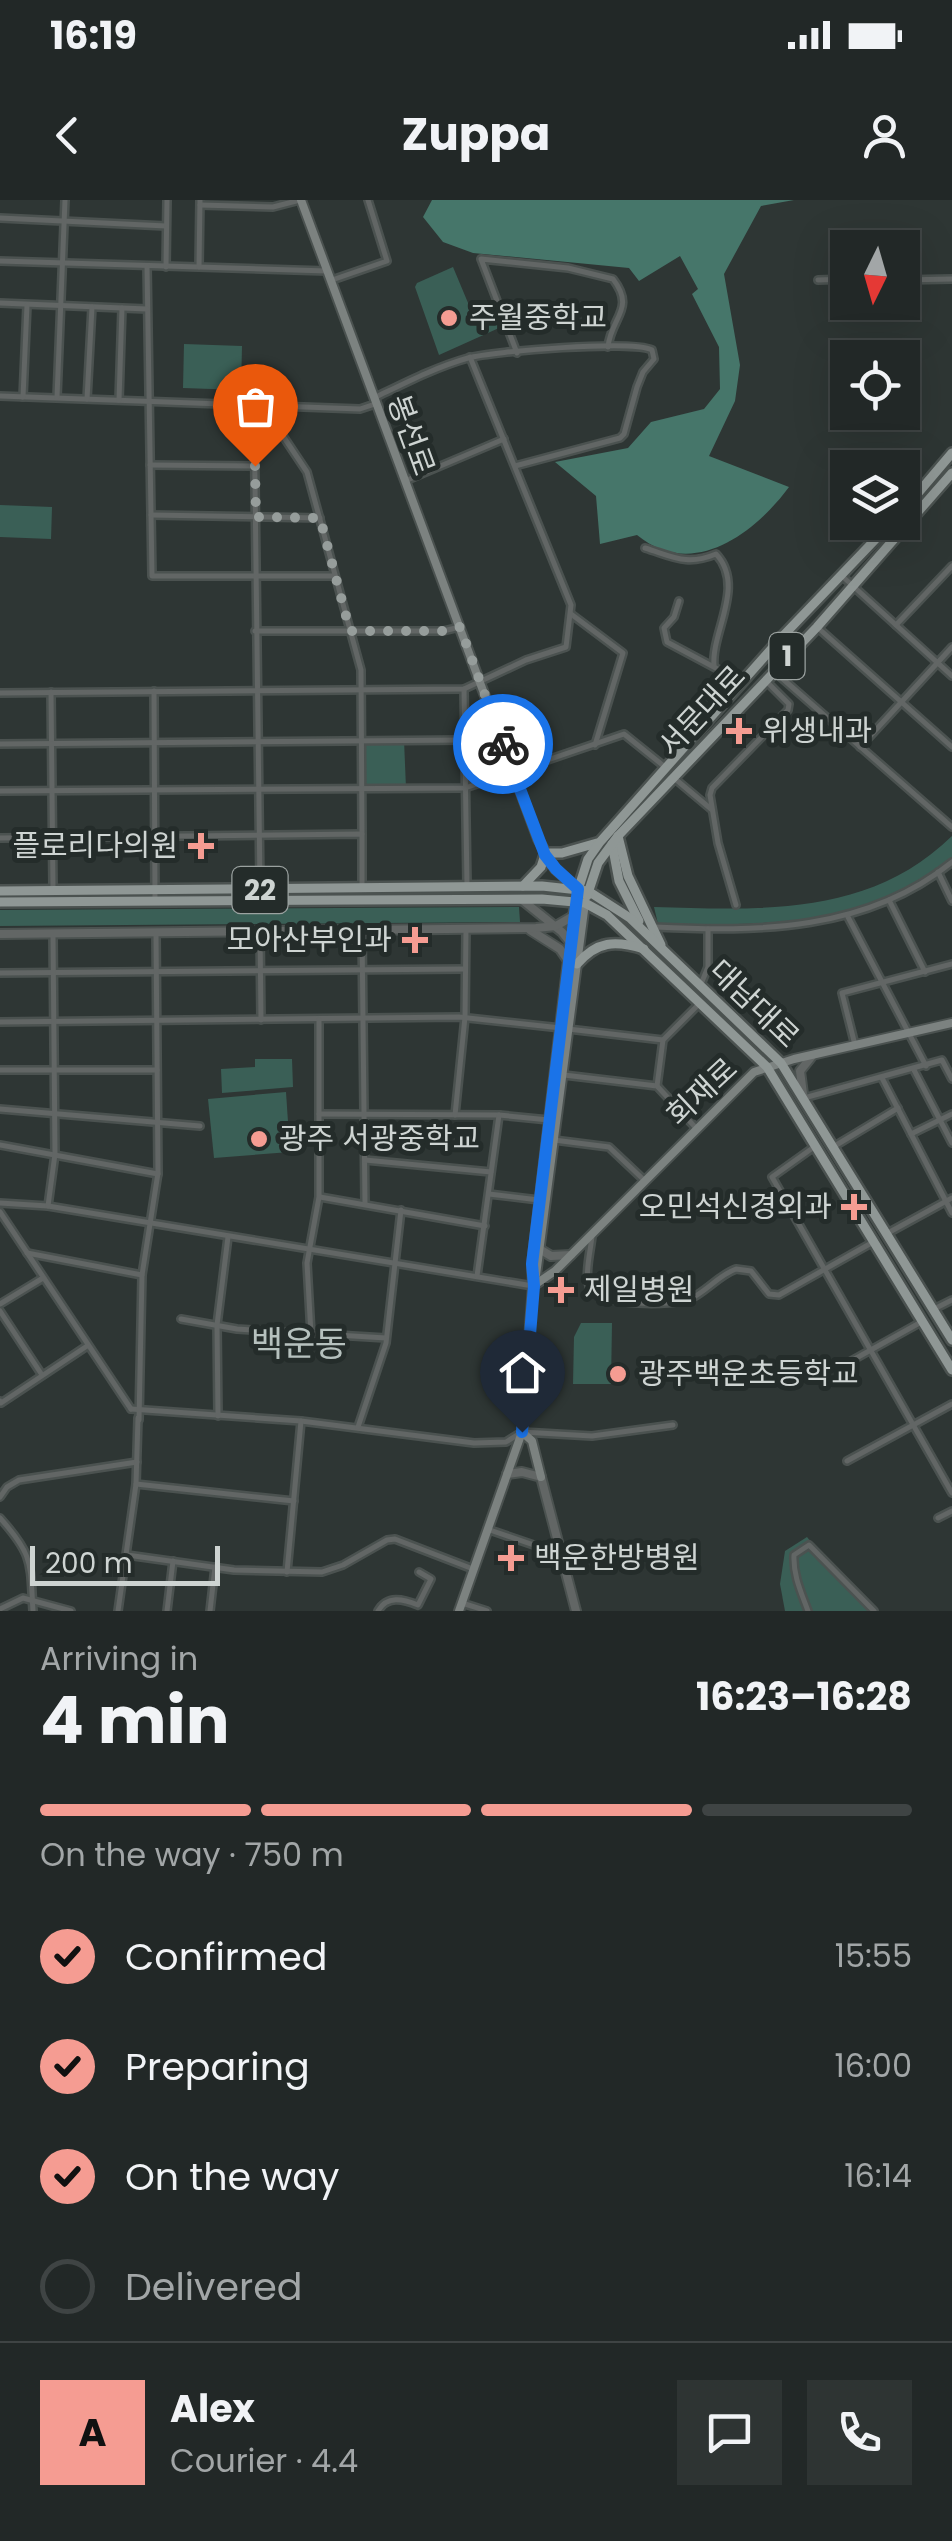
<!DOCTYPE html>
<meta charset="utf-8">
<style>
:root{--surface:#222827;--page:#2e3433;--text:#f1f3f6;--muted:#a2a6a7;--line:#3f4444;--accent:#f59c92}
body{margin:0;font-family:Poppins,"Noto Sans KR",sans-serif;background:var(--page);color:var(--text);height:100vh;display:flex;flex-direction:column;font-size:38px;white-space:nowrap}
*{box-sizing:border-box;margin:0}
p{font-size:32px;color:var(--muted)}
.icon{flex:none;width:55px;height:55px;fill:none;stroke:currentColor;stroke-width:2;stroke-linecap:round;stroke-linejoin:round}
.map{position:relative;height:1411px;overflow:hidden}
.panel{display:flex;flex-direction:column;background:var(--surface);flex:1}
.panel>*{flex:none}
.needle{width:65px;rotate:185deg}
.controls{position:absolute;left:830px;top:30px;display:grid;gap:20px}
.controls a{display:grid;place-items:center;width:90px;height:90px;border-radius:0px;background:var(--surface);box-shadow:0 10px 40px #0002,0 0 0 2px var(--line);font-size:50px}
.scale{position:absolute;left:30px;bottom:25px;width:190px;box-sizing:border-box;padding-left:10px;border:5px solid #ced4d2;border-top:0;font-size:28px;line-height:35px;white-space:nowrap;color:#ced4d2;-webkit-text-stroke:8px #242c2a;paint-order:stroke}
.pin{position:absolute;display:grid;place-items:center;width:85px;height:85px;color:#fff;margin:-102px -42px;border-radius:50% 50% 50% 0;rotate:-45deg;box-shadow:0 0 10px #0007}
.pin .icon{rotate:45deg}
.courier{position:absolute;display:grid;place-items:center;width:100px;height:100px;margin:-50px;border:8px solid #1a73e8;border-radius:50%;background:#fff;color:#222;box-shadow:0 2px 12px #0007}
.summary em{font-style:normal;font-weight:700}
.summary div{display:flex;flex-direction:column-reverse}
.summary{display:flex;align-items:center;justify-content:space-between;height:170px;padding:0 40px}
h1{font-size:65px;font-weight:700;line-height:75px}
.bar{display:grid;grid-template-columns:repeat(4,1fr);gap:15px 10px;align-content:center;height:120px;padding:0 40px}
.bar i{height:12px;border-radius:8px;background:var(--line)}
.bar .current{background:var(--accent)}
.bar p{grid-column:span 4}
.line{display:flex;align-items:center;gap:25px;padding:0 40px;border-top:2px solid var(--line)}
.line div{flex:1}
.round{display:grid;place-items:center;flex:none;width:105px;height:105px;border-radius:0px;background:var(--page)}
ol{padding:0 40px;list-style:none}
li{display:flex;align-items:center;gap:30px;height:110px}
li p{margin-inline-start:auto}
li .icon{padding:10px;border-radius:50%;background:var(--accent);color:#111;stroke-width:4}
li:last-child{color:var(--muted)}
li i{width:55px;height:55px;border:5px solid var(--line);border-radius:50%}
.status{display:flex;justify-content:space-between;align-items:center;height:70px;padding:0 50px;background:var(--surface);direction:ltr}
.status svg{height:28px;fill:currentColor}
header{display:flex;justify-content:space-between;align-items:center;height:130px;padding:0 40px;background:var(--surface);font-size:45px;font-weight:700}
.map>svg:first-child{display:block}
.green{fill:#3a5f56}
.forest{fill:#46766a}
.lines{fill:none;stroke-linecap:round;stroke-linejoin:round}
.minor-casing{stroke:#4b5250;stroke-width:10}
.tertiary-casing{stroke:#4b5250;stroke-width:12}
.secondary-casing{stroke:#4b5250;stroke-width:12}
.primary-casing{stroke:#4b5250;stroke-width:14}
.minor{stroke:#626665;stroke-width:5}
.tertiary{stroke:#626665;stroke-width:8}
.secondary{stroke:#7c8280;stroke-width:8}
.primary{stroke:#8f9795;stroke-width:9}
.done{stroke:#969d9b;stroke-width:10;stroke-dasharray:0 18}
.route{stroke:#1a73e8;stroke-width:12}
.poi-dot{fill:#f59c92;stroke:#242c2a;stroke-width:4}
.labels{text-anchor:middle;stroke-width:10;stroke-linejoin:round;paint-order:stroke}
.shield{fill:#242c2a;stroke:#9ba2a0;stroke-width:2.5}
.shield-label{font-size:28px;font-weight:bold;fill:#ced4d2}
.poi-label{font-size:30px;fill:#ced4d2;stroke:#242c2a;text-anchor:start}
.street-label{font-size:30px;fill:#ced4d2;stroke:#242c2a}
.quarter-label{font-size:35px;fill:#b6c1be;stroke:#242c2a}
</style>
<div class="status"><b>16:19</b><svg viewBox="0 0 49 12"><path d="M0 12V9h3v3zM5 12V6h3v6zM10 12V3h3v9zM15 12V0h3v12zM26 1h20v11H26zM47 4h2v5h-2z"/></svg></div>
<header><svg class="icon" aria-label="back" viewBox="0 0 24 24"><path d="M15 5l-7 7 7 7"/></svg>Zuppa<svg class="icon" aria-label="person" viewBox="0 0 24 24"><circle cx="12" cy="8" r="4"/><path d="M4 21q1-7 8-7t8 7"/></svg></header>
<div class="map">
<svg width="952" height="1411" viewBox="0 0 952 1411">
<rect width="100%" height="100%" fill="#2e3634"/>
<!-- green -->
<g class="green">
<path d="M453,67L471,110L489,104L499,128L439,155L415,87L417,83Z"/>
<path d="M184,144L242,146L241,190L183,188Z"/>
<path d="M0,305L52,307L51,339L0,337Z"/>
<path d="M404,540L406,588L362,589V541Z"/>
<path d="M952,636V657C861,729 768,725 658,724L654,707C761,710 869,717 952,636Z"/>
<path d="M519,707L520,722L0,726V710Z"/>
<path d="M255,859H292L293,887L222,893L221,869L255,867Z"/>
<path d="M286,892L290,952L214,958L208,899Z"/>
<path d="M581,1123H612L611,1184H573L574,1137Z"/>
<path d="M807,1337L868,1411H785L780,1384L785,1351Z"/>
</g>
<!-- forest -->
<path class="forest" d="M432,0H794L761,6L724,74L740,165L735,201L709,256L789,287C755,333 693,381 637,335L600,344L596,296L555,262L628,248L651,222L704,209L720,189L719,147L692,94L698,89L680,56L639,81L629,68L473,53L443,42L423,17Z"/>
<g class="lines">
<!-- minor casing -->
<g class="minor-casing">
<g id="minor">
<path d="M200,5L273,7L300,0"/>
<path d="M0,18L166,26"/>
<path d="M0,61L327,71"/>
<path d="M147,66L152,376H335"/>
<path d="M166,67L167,0"/>
<path d="M199,67L200,0"/>
<path d="M332,80L387,61L368,0"/>
<path d="M818,80L848,79"/>
<path d="M902,80L952,79"/>
<path d="M0,103L147,109"/>
<path d="M517,153L481,59L568,68L613,79C636,109 611,117 608,147"/>
<path d="M0,196L360,209L375,204"/>
<path d="M23,197L27,105"/>
<path d="M57,197L65,0"/>
<path d="M376,197C405,183 436,167 468,158C493,151 633,140 652,150L654,159L643,172L637,187L624,234L620,238L515,266"/>
<path d="M87,199L92,107"/>
<path d="M119,200L122,108"/>
<path d="M254,203L260,687"/>
<path d="M271,203L281,233L307,272L361,470L362,634"/>
<path d="M150,265L255,266"/>
<path d="M405,281L504,239"/>
<path d="M902,306L905,291L922,286"/>
<path d="M151,315L320,318"/>
<path d="M645,348C674,357 687,366 716,354C746,386 711,432 714,466"/>
<path d="M842,376L952,476"/>
<path d="M679,401L674,417L664,428L667,442L740,481"/>
<path d="M571,414L623,453L595,545"/>
<path d="M896,425L952,366"/>
<path d="M817,427L952,547"/>
<path d="M255,431H443L460,427"/>
<path d="M776,473L952,627"/>
<path d="M464,489L467,685"/>
<path d="M154,491L155,700"/>
<path d="M51,492L53,688"/>
<path d="M0,493L464,489L526,460L566,447L571,405L470,157"/>
<path d="M0,544L465,540"/>
<path d="M860,547L952,447"/>
<path d="M674,578L711,609"/>
<path d="M0,591L465,588L624,534L665,567"/>
<path d="M0,638L362,634V688"/>
<path d="M938,672L952,701"/>
<path d="M889,700L925,772"/>
<path d="M736,705L718,643L710,595L712,588L788,510L789,504L767,482"/>
<path d="M848,717L926,866"/>
<path d="M655,727C759,732 867,731 952,662"/>
<path d="M362,731L365,1004"/>
<path d="M260,732L261,820"/>
<path d="M0,773L465,769"/>
<path d="M701,784L708,767V729"/>
<path d="M0,822L459,817L561,828"/>
<path d="M568,829L663,840"/>
<path d="M855,845L842,793L952,764"/>
<path d="M0,870H157"/>
<path d="M914,870L952,943"/>
<path d="M564,875L657,886L696,928"/>
<path d="M882,878L952,1013"/>
<path d="M657,886L663,840L699,804"/>
<path d="M804,898L942,860L952,879"/>
<path d="M0,909L200,926"/>
<path d="M319,914L499,915L549,920"/>
<path d="M455,915L465,817L466,729"/>
<path d="M911,934L952,914"/>
<path d="M554,940L609,947L644,980"/>
<path d="M0,945L158,974"/>
<path d="M814,947L772,977L952,1293"/>
<path d="M833,947L898,908"/>
<path d="M365,960L491,972"/>
<path d="M489,994L539,1000"/>
<path d="M320,997L485,1026"/>
<path d="M0,1003L48,1006L533,1086"/>
<path d="M48,1006L55,954L53,735"/>
<path d="M0,1012L131,1209"/>
<path d="M886,1034L952,998"/>
<path d="M592,1036C591,1049 583,1079 591,1090C602,1106 673,1106 690,1099C707,1091 719,1075 736,1069L751,1071L769,1094L779,1095L875,1041"/>
<path d="M27,1053L142,1075"/>
<path d="M477,1076L499,915"/>
<path d="M0,1104L43,1078"/>
<path d="M934,1109L952,1100"/>
<path d="M0,1111L42,1175"/>
<path d="M181,1119L237,1129L386,1138"/>
<path d="M311,1134L307,1063L319,997V820"/>
<path d="M851,1161L923,1121"/>
<path d="M0,1201L1,1203L87,1146"/>
<path d="M131,1209L301,1221L474,1243L506,1242L522,1232L592,1236L673,1225"/>
<path d="M218,1216L217,1125L228,1037"/>
<path d="M139,1220L142,1075L158,973L156,733"/>
<path d="M358,1227L386,1143L401,1010"/>
<path d="M847,1261L952,1204"/>
<path d="M136,1284L294,1301"/>
<path d="M0,1297L7,1287L19,1280L137,1262"/>
<path d="M0,1318C34,1356 30,1363 33,1411"/>
<path d="M938,1318L952,1311"/>
<path d="M487,1329L560,1354"/>
<path d="M127,1355L234,1370L322,1372L343,1365L387,1340L395,1339L473,1369"/>
<path d="M287,1372L301,1221"/>
<path d="M462,1403L487,1411"/>
<path d="M0,1409L23,1398L71,1411"/>
<path d="M118,1411L136,1284L138,1218"/>
<path d="M167,1411L173,1361"/>
<path d="M210,1411L215,1367"/>
<path d="M378,1411C387,1395 403,1399 418,1405L431,1379L419,1372"/>
<path d="M808,1411C801,1392 793,1375 794,1355L809,1345L874,1411"/>
</g>
</g>
<!-- tertiary casing -->
<g class="tertiary-casing">
<g id="tertiary">
<path d="M521,699L562,732L570,742"/>
<path d="M530,730L560,749L569,762"/>
<path d="M0,734L536,728L556,726L575,715"/>
<path d="M803,894L800,871L812,856"/>
<path d="M541,1050L551,1056L571,1055"/>
<path d="M507,1274L522,1272L541,1277L576,1411"/>
</g>
</g>
<!-- secondary casing -->
<g class="secondary-casing">
<g id="secondary">
<path d="M301,0L538,639L555,669L578,689"/>
<path d="M536,1075L585,703"/>
<path d="M533,1086L555,1071L754,872L794,859L952,823"/>
<path d="M522,1232L532,1241L541,1277"/>
<path d="M459,1411L522,1232L533,1086L532,1064L575,701"/>
</g>
</g>
<!-- primary casing -->
<g class="primary-casing">
<g id="primary">
<path d="M902,312L952,253"/>
<path d="M618,636L628,676L661,745"/>
<path d="M612,644L619,681L639,721"/>
<path d="M550,653H562L597,643"/>
<path d="M523,686L541,667L545,655"/>
<path d="M578,690L588,659L600,642L781,438L892,322"/>
<path d="M0,691L542,686L588,691L630,718L781,863L952,1140"/>
<path d="M587,696L598,663L618,636L817,427L952,273"/>
<path d="M0,702L542,699L585,703L607,715L767,867L952,1170"/>
<path d="M577,764C597,741 615,740 644,749"/>
</g>
</g>
<!-- minor -->
<use href="#minor" class="minor"/>
<!-- tertiary -->
<use href="#tertiary" class="tertiary"/>
<!-- secondary -->
<use href="#secondary" class="secondary"/>
<!-- primary -->
<use href="#primary" class="primary"/>
</g>
<g class="lines">
<!-- done -->
<path class="done" d="M255,266L256,317L320,318L350,431H443L460,427L503,544"/>
<!-- route -->
<path class="route" d="M503,544L545,655L556,669L578,689L532,1064L534,1086L522,1232"/>
</g>
<!-- markers -->
<g class="poi-dot">
<circle cx="449" cy="118" r="10"/>
<path d="M734 516h10v10h10v10h-10v10h-10v-10h-10v-10h10z"/>
<path d="M196 631h10v10h10v10h-10v10h-10v-10h-10v-10h10z"/>
<path d="M410 725h10v10h10v10h-10v10h-10v-10h-10v-10h10z"/>
<circle cx="259" cy="939" r="10"/>
<path d="M849 992h10v10h10v10h-10v10h-10v-10h-10v-10h10z"/>
<path d="M556 1075h10v10h10v10h-10v10h-10v-10h-10v-10h10z"/>
<circle cx="618" cy="1174" r="10"/>
<path d="M506 1343h10v10h10v10h-10v10h-10v-10h-10v-10h10z"/>
</g>
<g class="labels">
<!-- shield labels -->
<g class="shield">
<rect x="769.5" y="433" width="35" height="46" rx="8"/>
<rect x="232.5" y="667" width="55" height="46" rx="8"/>
</g>
<g class="shield-label">
<text x="787" y="466">1</text>
<text x="260" y="700">22</text>
</g>
<!-- poi labels -->
<g class="poi-label">
<text x="469" y="128">주월중학교</text>
<text x="762" y="541">위생내과</text>
<text x="178" y="656" text-anchor="end">플로리다의원</text>
<text x="392" y="750" text-anchor="end">모아산부인과</text>
<text x="279" y="949">광주 서광중학교</text>
<text x="832" y="1017" text-anchor="end">오민석신경외과</text>
<text x="584" y="1100">제일병원</text>
<text x="638" y="1184">광주백운초등학교</text>
<text x="534" y="1368">백운한방병원</text>
</g>
<!-- street labels -->
<g class="street-label">
<text transform="translate(411 235) rotate(70)" y="10">봉선로</text>
<text transform="translate(702 511) rotate(-47)" y="10">서문대로</text>
<text transform="translate(754 804) rotate(44)" y="10">대남대로</text>
<text transform="translate(702 892) rotate(-43)" y="10">회재로</text>
</g>
<!-- quarter labels -->
<g class="quarter-label">
<text x="299" y="1156">백운동</text>
</g>
</g>
</svg>
<div class="controls">
<a><svg class="needle" viewBox="-14 -14 28 28"><path d="M0-13l5 13h-10z" fill="#e53935"/><path d="M0 13l5-13h-10z" fill="#a2a6a7"/></svg></a>
<a><svg class="icon" aria-label="locate" viewBox="0 0 24 24"><circle cx="12" cy="12" r="6"/><path d="M12 2v4M12 18v4M2 12h4M18 12h4"/></svg></a>
<a><svg class="icon" aria-label="layers" viewBox="0 0 24 24"><path d="M12 4l9 5-9 5-9-5zM3 14l9 5 9-5"/></svg></a>
</div>
<div class="scale">200 m</div>
<div class="pin" style="left:255px;top:266px;background:#ea580c"><svg class="icon" aria-label="bag" viewBox="0 0 24 24"><path d="M5 8h14l-1 12H6zM9 8a3 3 0 0 1 6 0"/></svg></div>
<div class="pin" style="left:522px;top:1232px;background:#1f2937"><svg class="icon" aria-label="home" viewBox="0 0 24 24"><path d="M3 11l9-7 9 7M6 9v11h12V9"/></svg></div>
<div class="courier" style="left:503px;top:544px"><svg class="icon" aria-label="bike" viewBox="0 0 24 24"><circle cx="6" cy="16" r="4"/><circle cx="18" cy="16" r="4"/><path d="M6 16l4-8h5l3 8M10 8l3 8H6M13 5h3"/></svg></div>
</div>
<section class="panel">
<div class="summary"><div><h1>4 min</h1><p>Arriving in</p></div><em>16:23–16:28</em></div>
<div class="bar"><i class="current"></i><i class="current"></i><i class="current"></i><i></i><p>On the way · 750 m</p></div>
<ol>
<li><svg class="icon" aria-label="check" viewBox="0 0 24 24"><path d="M5 12l5 5 9-10"/></svg>Confirmed<p>15:55</p></li>
<li><svg class="icon" aria-label="check" viewBox="0 0 24 24"><path d="M5 12l5 5 9-10"/></svg>Preparing<p>16:00</p></li>
<li><svg class="icon" aria-label="check" viewBox="0 0 24 24"><path d="M5 12l5 5 9-10"/></svg>On the way<p>16:14</p></li>
<li><i></i>Delivered</li>
</ol>
<div class="line" style="height:180px"><b class="round" style="background:var(--accent);color:#111">A</b><div><b>Alex</b><p>Courier · 4.4</p></div><a class="round"><svg class="icon" aria-label="chat" viewBox="0 0 24 24"><path d="M4 5h16v11H9l-5 4z"/></svg></a><a class="round"><svg class="icon" aria-label="phone" viewBox="0 0 24 24"><path d="M5 4h4l2 5-3 2q2 4 5 5l2-3 5 2v4C11 20 4 13 5 4z"/></svg></a></div>
</section>
